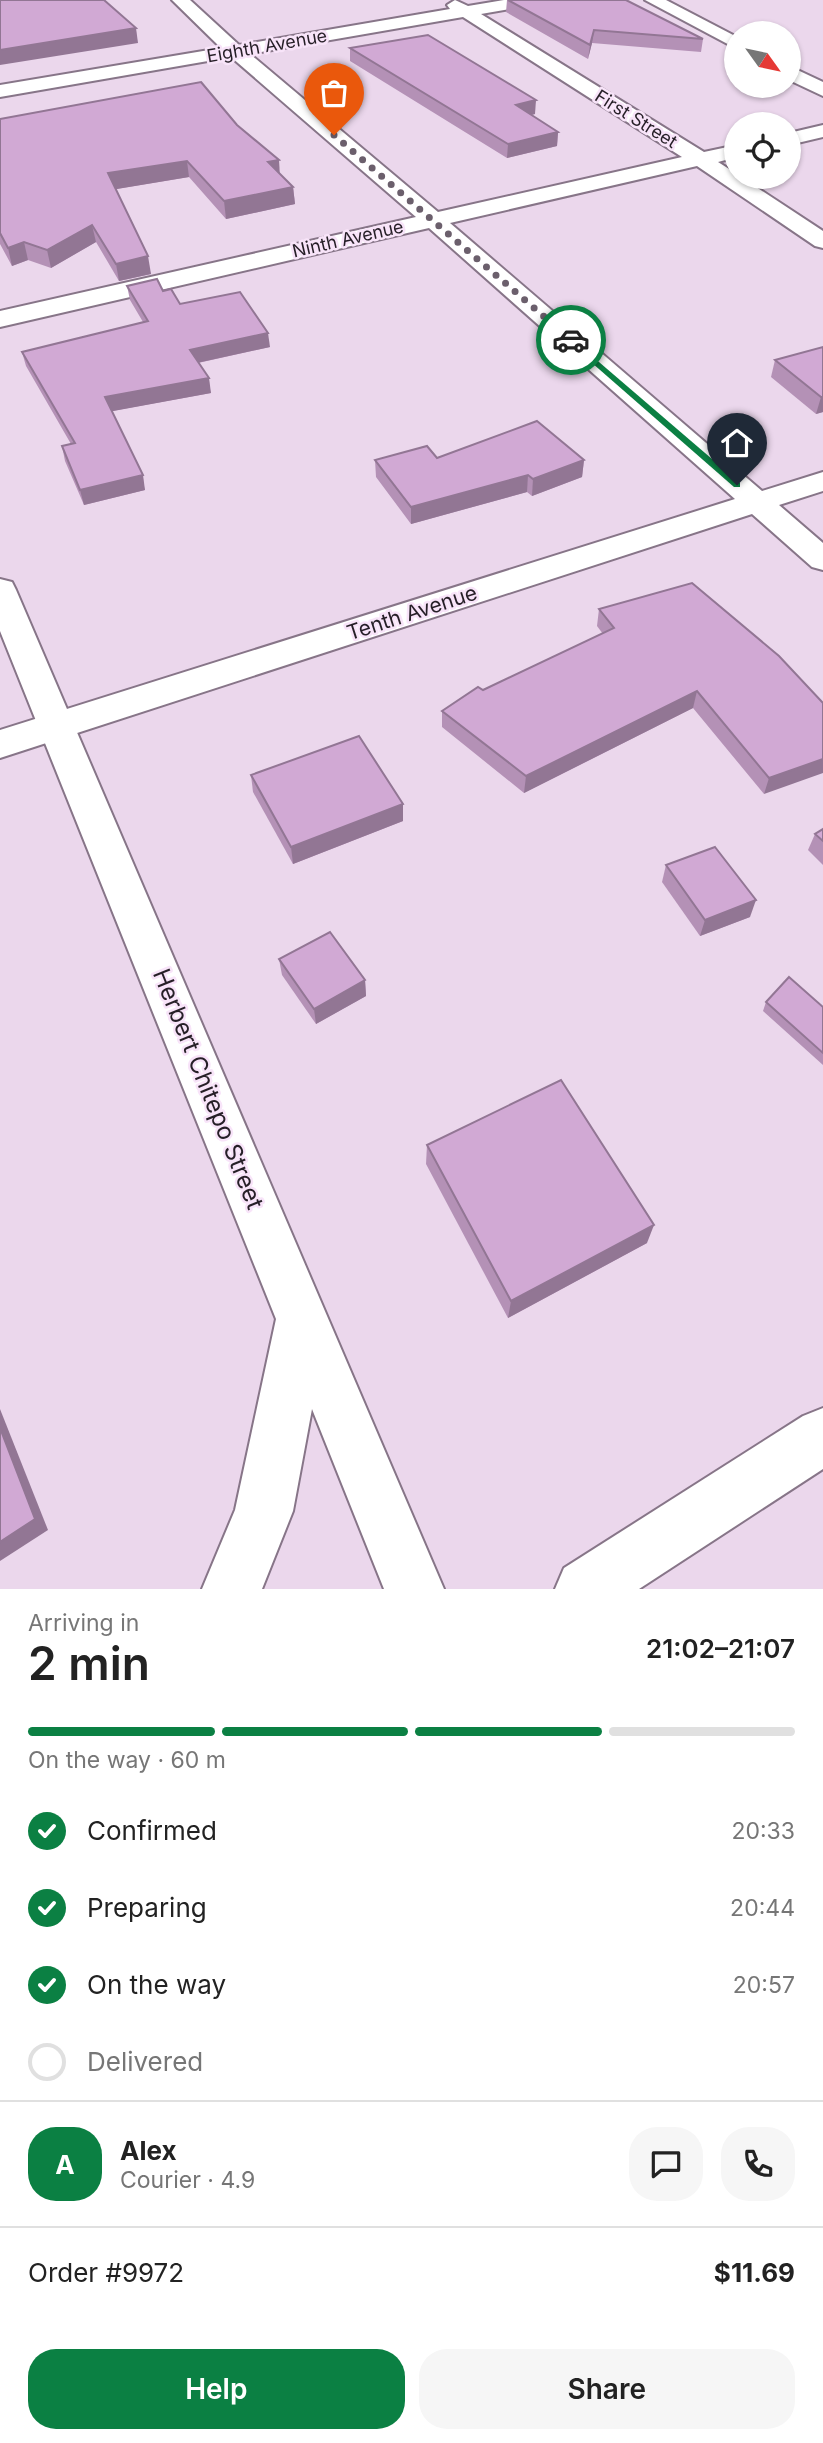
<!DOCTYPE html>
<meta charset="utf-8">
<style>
:root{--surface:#fff;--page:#f6f6f6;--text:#222;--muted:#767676;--line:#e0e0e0;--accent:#0b8043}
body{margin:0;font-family:Inter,sans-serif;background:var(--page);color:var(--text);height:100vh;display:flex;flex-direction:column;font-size:26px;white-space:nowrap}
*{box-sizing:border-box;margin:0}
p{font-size:23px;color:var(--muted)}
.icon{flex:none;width:38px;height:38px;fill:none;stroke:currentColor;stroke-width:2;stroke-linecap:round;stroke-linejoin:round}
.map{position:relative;height:1589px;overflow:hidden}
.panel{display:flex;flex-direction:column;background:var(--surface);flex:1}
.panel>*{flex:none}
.needle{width:46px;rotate:123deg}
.tools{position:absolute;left:724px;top:21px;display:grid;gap:14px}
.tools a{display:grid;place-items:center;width:77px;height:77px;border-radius:50%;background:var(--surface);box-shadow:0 2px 5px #0004;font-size:35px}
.pin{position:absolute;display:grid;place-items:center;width:60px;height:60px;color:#fff;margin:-72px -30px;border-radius:50% 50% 50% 0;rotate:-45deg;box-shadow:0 0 7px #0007}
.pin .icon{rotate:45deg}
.courier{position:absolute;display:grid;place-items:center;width:70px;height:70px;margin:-35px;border:5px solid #0b8043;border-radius:50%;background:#fff;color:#222;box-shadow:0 2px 9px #0007}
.headline em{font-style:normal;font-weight:600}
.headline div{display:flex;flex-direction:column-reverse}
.headline{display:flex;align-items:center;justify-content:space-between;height:119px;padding:0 28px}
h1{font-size:46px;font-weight:600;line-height:52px}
.bar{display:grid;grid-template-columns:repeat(4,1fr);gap:10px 7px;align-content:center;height:84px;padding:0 28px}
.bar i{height:9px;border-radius:5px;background:var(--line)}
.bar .current{background:var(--accent)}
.bar p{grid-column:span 4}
.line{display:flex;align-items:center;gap:18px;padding:0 28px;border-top:2px solid var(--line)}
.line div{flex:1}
.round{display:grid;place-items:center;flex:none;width:74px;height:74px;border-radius:28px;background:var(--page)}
ol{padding:0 28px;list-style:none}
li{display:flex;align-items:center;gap:21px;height:77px}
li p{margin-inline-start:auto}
li .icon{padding:7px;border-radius:50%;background:var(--accent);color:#fff;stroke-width:4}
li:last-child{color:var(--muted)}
li i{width:38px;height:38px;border:4px solid var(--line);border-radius:50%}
.primary-button{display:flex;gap:14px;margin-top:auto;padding:14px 28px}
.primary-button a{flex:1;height:80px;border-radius:28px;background:var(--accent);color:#fff;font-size:28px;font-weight:600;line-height:80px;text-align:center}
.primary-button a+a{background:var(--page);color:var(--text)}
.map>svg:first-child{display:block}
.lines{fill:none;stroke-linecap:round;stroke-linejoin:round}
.street-casing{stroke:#877588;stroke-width:4}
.secondary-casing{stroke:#877588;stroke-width:4}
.street{fill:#fff;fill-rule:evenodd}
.secondary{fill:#fff;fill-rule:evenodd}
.wall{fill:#b491b6}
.shaded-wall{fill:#927694}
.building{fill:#d1a9d4;stroke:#927694;stroke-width:2}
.route{fill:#0b8043}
.done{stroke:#6b5f6c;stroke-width:7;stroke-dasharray:0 12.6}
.labels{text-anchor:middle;stroke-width:5;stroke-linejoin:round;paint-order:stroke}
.far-street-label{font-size:18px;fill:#261f27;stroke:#f8e4f9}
.street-label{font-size:21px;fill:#261f27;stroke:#f8e4f9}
.near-street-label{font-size:24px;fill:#261f27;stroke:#f8e4f9}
</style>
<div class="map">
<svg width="823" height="1589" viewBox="0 0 823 1589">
<rect width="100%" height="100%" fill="#ebd7ec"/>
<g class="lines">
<!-- street casing -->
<g class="street-casing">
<g id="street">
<path d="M172,0H190L239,45L450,9L447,5L455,0L468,6L504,0H542L534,5L481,14L704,152L737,145V157L718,162L737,174V177H741L823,231V248L815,246L697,166L450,223L762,491L823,472V491L779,505L823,543V570L812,567L752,514L0,758V730L735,499L429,228L0,327V311L416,217L231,57L0,97V85L221,48ZM463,17L682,157L438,212L250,54Z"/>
<path d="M645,0H666L737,37V49Z"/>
<path d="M789,66L823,82V96L789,80Z"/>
<path d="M823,125V137L789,145V133Z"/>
<path d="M823,1408V1469L639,1589H555L564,1568L803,1416Z"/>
</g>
</g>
<!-- secondary casing -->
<g class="secondary-casing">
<path id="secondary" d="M0,579L12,582L16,590L444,1589H384L312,1409L293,1511L262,1589H202L235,1510L276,1319L0,631Z"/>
</g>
<!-- street -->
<use href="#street" class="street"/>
<!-- secondary -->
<use href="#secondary" class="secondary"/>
</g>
<!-- wall -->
<g class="wall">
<path d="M507,0H626L703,39L701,52L592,43L588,59L506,12Z"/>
<path d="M350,48L535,114L531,115L558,132L557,146L507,158L350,61Z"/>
<path d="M0,119L237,125L280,174L293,187L295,204L226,219L189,177L116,189L151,274L119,281L96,242L51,268L28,260L12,266L0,244Z"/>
<path d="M127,286L163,291L180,304L270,347L198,363L211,393L112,411L145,490L84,505L65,461L62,446L71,444L26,366L22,352L143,322L130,300Z"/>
<path d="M823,347V412L816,414L771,377L775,360Z"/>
<path d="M437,458L584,460L582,477L532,496L527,492L411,524L376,477L375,460Z"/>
<path d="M599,609L823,703L764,794L693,708L524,793L442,727V711L483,690L603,634L597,626Z"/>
<path d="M251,775L403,821L293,864L253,792Z"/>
<path d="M823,829V865L808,850L815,834Z"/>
<path d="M666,865L750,917L700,936L662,882Z"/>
<path d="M279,959L365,980L366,996L316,1024L282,975Z"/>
<path d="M766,1002L823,1007V1065L763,1011Z"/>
<path d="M427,1145L647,1243L508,1318L426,1164Z"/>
</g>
<!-- shaded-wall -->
<g class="shaded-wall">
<path d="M136,28L138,43L0,65V50Z"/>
<path d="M594,30L592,43L588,59L590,45Z"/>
<path d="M536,100L535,114L515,119L516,105Z"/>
<path d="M558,132L557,146L507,158L508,144Z"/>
<path d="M279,160L280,177L268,162Z"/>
<path d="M187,161L189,177L111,190L108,173Z"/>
<path d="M293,187L295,204L226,219L224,201Z"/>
<path d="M92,225L96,242L51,268L47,250Z"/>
<path d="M24,242L28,260L12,266L8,248Z"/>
<path d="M148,256L151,274L119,281L116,264Z"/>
<path d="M268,333L270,347L192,364L190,350Z"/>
<path d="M209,378L211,393L108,412L105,397Z"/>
<path d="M821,397H823V412L816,414Z"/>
<path d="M584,460L582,477L532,496L533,479Z"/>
<path d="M143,475L145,490L84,505L80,490Z"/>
<path d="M528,475L527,492L411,524V507Z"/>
<path d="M697,691L693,708L524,793L526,776Z"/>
<path d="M823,759V773L764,794L769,778Z"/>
<path d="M403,804V821L293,864L291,847Z"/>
<path d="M756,900L750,917L700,936L705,920Z"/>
<path d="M365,980L366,996L316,1024L314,1009Z"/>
<path d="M654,1225L647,1243L508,1318L511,1301Z"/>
<path d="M0,1409L48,1530L0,1561Z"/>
</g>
<!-- building -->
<g class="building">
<path d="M0,0H104L136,28L0,50Z"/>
<path d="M508,0H626L703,39L594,30L590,45Z"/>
<path d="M428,35L536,100L516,105L558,132L508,144L350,48Z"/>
<path d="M201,82L237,125L279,160L268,162L293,187L224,201L187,161L108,173L148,256L116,264L92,225L47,250L24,242L8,248L0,233V119Z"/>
<path d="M157,279L163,291L171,289L180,304L240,292L268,333L190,350L209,378L105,397L143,475L80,490L62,446L75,443L22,352L148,321L127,286Z"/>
<path d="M823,347V397H821L775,360Z"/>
<path d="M537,421L584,460L533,479L528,475L411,507L375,460L427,446L437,458Z"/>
<path d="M692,583L779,656L823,703V759L769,778L697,691L526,776L442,711L478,687L483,690L614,628L599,609Z"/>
<path d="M359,736L403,804L291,847L251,775Z"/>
<path d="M823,829V841L815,834Z"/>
<path d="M715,847L756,900L705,920L666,865Z"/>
<path d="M330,932L365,980L314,1009L279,959Z"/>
<path d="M789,977L823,1007V1053L766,1002Z"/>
<path d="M561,1080L654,1225L511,1301L427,1145Z"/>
<path d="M0,1428L35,1519L0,1542Z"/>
</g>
<!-- route -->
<path class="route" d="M571,338L740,483V487H734L568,342Z"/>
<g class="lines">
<!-- done -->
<path class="done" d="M334,135L571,340"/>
</g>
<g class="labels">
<!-- far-street labels -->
<g class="far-street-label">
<text transform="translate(267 46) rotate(-10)" y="6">Eighth Avenue</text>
<text transform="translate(636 119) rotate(32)" y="6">First Street</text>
<text transform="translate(348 239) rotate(-13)" y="6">Ninth Avenue</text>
</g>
<!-- street labels -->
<g class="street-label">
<text transform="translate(412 613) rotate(-18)" y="7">Tenth Avenue</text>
</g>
<!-- near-street labels -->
<g class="near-street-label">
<text transform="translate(208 1089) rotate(68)" y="8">Herbert Chitepo Street</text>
</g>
</g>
</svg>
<div class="tools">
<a><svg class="needle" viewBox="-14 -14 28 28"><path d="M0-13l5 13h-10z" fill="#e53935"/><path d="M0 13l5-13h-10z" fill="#767676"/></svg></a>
<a><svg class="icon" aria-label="locate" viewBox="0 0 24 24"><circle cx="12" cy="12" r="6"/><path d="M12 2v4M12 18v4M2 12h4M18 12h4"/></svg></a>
</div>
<div class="pin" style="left:334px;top:135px;background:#ea580c"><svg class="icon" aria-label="bag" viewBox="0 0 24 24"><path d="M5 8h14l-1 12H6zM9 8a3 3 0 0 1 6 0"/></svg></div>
<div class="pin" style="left:737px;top:485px;background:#1f2937"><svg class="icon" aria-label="home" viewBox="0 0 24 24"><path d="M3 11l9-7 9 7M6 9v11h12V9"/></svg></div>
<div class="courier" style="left:571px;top:340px"><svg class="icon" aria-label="car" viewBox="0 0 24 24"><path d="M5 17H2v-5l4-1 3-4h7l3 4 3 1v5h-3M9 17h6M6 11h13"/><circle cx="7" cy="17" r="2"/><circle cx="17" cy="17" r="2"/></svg></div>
</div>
<section class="panel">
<div class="headline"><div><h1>2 min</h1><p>Arriving in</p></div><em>21:02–21:07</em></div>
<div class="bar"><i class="current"></i><i class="current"></i><i class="current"></i><i></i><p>On the way · 60 m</p></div>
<ol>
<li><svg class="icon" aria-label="check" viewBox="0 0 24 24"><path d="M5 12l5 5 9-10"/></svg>Confirmed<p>20:33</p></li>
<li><svg class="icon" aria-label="check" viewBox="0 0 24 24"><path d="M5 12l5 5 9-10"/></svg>Preparing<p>20:44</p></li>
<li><svg class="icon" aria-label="check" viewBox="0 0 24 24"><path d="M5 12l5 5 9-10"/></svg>On the way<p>20:57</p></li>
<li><i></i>Delivered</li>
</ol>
<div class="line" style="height:126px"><b class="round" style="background:var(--accent);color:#fff">A</b><div><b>Alex</b><p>Courier · 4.9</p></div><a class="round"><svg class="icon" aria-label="chat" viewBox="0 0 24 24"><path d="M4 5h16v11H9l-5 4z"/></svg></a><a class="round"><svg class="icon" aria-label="phone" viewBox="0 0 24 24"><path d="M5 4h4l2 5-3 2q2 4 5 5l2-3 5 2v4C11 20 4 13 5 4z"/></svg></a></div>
<div class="line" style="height:91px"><div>Order #9972</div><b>$11.69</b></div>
<div class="primary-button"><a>Help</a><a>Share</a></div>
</section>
